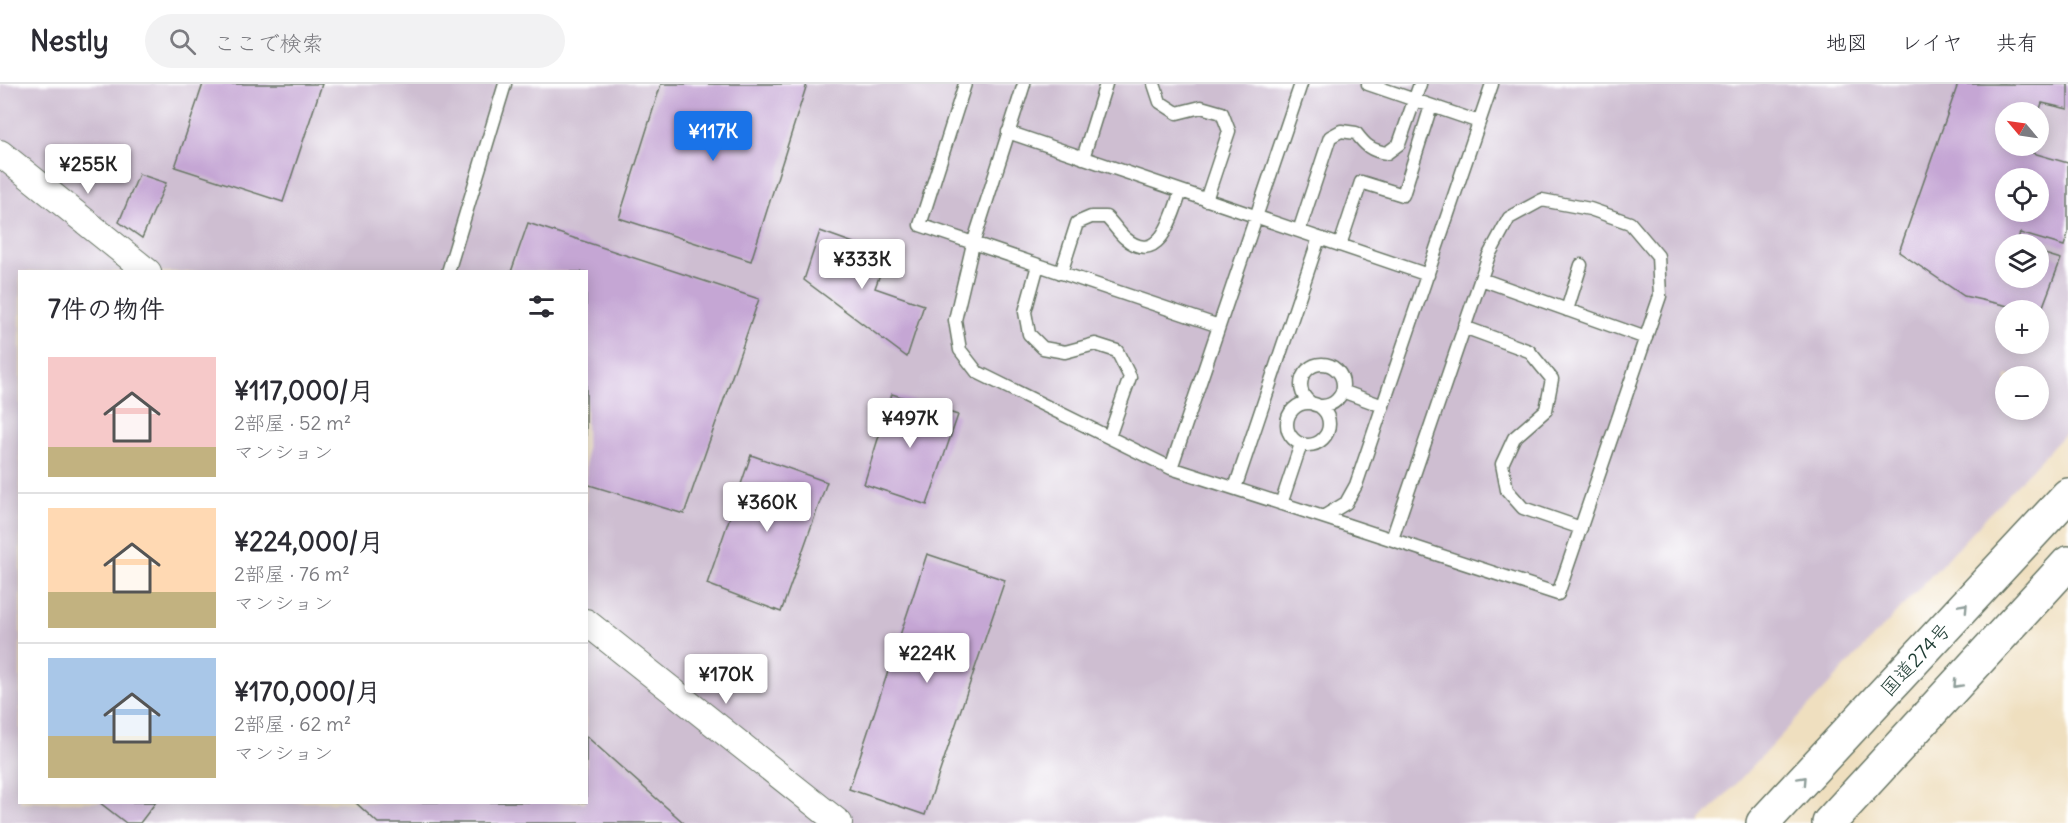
<!DOCTYPE html>
<html lang="ja">
<head>
<meta charset="utf-8">
<style>
	body { margin:0; font-family:Delius,"Klee One",sans-serif; background:#f2f2f3; color:#2b2b33; height:100vh; display:flex; flex-direction:column; font-size:22px; white-space:nowrap }
	* { box-sizing:border-box; margin:0 }
	p { font-size:20px; color:#7c7c81 }
	.icon { flex:none; width:33px; height:33px; fill:none; stroke:currentColor; stroke-width:2; stroke-linecap:round; stroke-linejoin:round }
	.map { position:relative; flex:1; overflow:hidden }
	.details { position:absolute; left:18px; top:186px; width:570px; height:534px; display:flex; flex-direction:column; background:#fff; border-radius:0px; box-shadow:0 3px 15px #0003 }
	.details>* { flex:none }
	.needle { width:39px; rotate:299deg }
	.tools { position:absolute; left:1995px; top:18px; display:grid; gap:12px }
	.tools a { display:grid; place-items:center; width:54px; height:54px; border-radius:50%; background:#fff; box-shadow:0 3px 15px #0003; font-size:30px }
	.price { position:absolute; translate:-50% -51px; padding:0 14px; border-radius:6px; background:#fff; color:#222; font-size:20px; line-height:39px; filter:drop-shadow(0 2px 3px #0008) }
	.price::after { content:''; position:absolute; left:50%; top:36px; width:18px; height:14px; margin-left:-9px; background:inherit; clip-path:polygon(0 0,100% 0,50% 100%) }
	.price.current { background:#1a73e8; color:#fff }
	ul { padding:0; list-style:none }
	li { display:flex; align-items:center; gap:18px; height:150px; padding:0 30px }
	li+li { border-top:2px solid #e1e1e2 }
	li span { display:grid; place-items:center; flex:none; width:168px; height:120px; border-radius:0px; color:#555 }
	li>.icon { margin-inline-start:auto }
	span .icon { width:72px; height:72px; fill:#fffc; stroke-width:1 }
	li b { font-size:26px }
	h2 { display:flex; justify-content:space-between; align-items:center; height:72px; padding:0 30px; font-size:26px }
	header { display:flex; align-items:center; gap:36px; box-sizing:border-box; height:84px; padding:0 30px; background:#fff; border-bottom:2px solid #e1e1e2 }
	header strong { font-size:28px }
	nav { display:flex; gap:33px; margin-inline-start:auto; font-size:21px }
	.search { width:420px; height:54px; background:#f2f2f3; display:flex; align-items:center; gap:15px; box-sizing:border-box; padding:0 21px; border-radius:33px; color:#7c7c81; font-size:22px }
	.map>svg:first-child { display:block }
</style>
</head>
<body>
<header>
<strong>Nestly</strong>
<div class="search"><svg class="icon" aria-label="search" viewBox="0 0 24 24"><circle cx="10" cy="10" r="6"/><path d="M15 15l6 6"/></svg>ここで検索</div>
<nav><a>地図</a><a>レイヤ</a><a>共有</a></nav>
</header>
<div class="map">
<svg width="2068" height="739" viewBox="0 0 2068 739">
	<rect width="100%" height="100%" fill="#fff"/>
	<filter id="ink" filterUnits="userSpaceOnUse"><feTurbulence type="fractalNoise" baseFrequency=".0167" numOctaves="2"/><feDisplacementMap in="SourceGraphic" scale="12" xChannelSelector="R" yChannelSelector="G"/><feConvolveMatrix kernelMatrix="1 2 1 2 8 2 1 2 1" color-interpolation-filters="sRGB"/></filter>
	<filter id="wash" filterUnits="userSpaceOnUse"><feTurbulence type="fractalNoise" baseFrequency=".008" numOctaves="4" result="noise"/><feDisplacementMap in="SourceGraphic" scale="24" xChannelSelector="R" yChannelSelector="G"/><feGaussianBlur stdDeviation="1.35" result="paint"/><feColorMatrix in="noise" values="0 0 0 0 0 0 0 0 0 0 0 0 0 0 0 0 0 1.4 0 .05"/><feComposite in="paint" operator="in"/></filter>
	<g filter="url(#wash)">
		<rect width="100%" height="100%" fill="#efdfbf"/>
		<!-- industrial -->
		<path fill="#cebed1" fill-rule="evenodd" d="M0,0H2068V346L1699,739H0ZM2006,28H2038V62H2006ZM2006,94H2038V128H2006ZM2006,160H2038V194H2006ZM20,188H586V718H20ZM2006,226H2038V260H2006ZM2006,292H2038V326H2006Z"/>
		<g id="blocks">
			<!-- building -->
			<path fill="#c5a6d4" fill-rule="evenodd" d="M203,0H322L283,118L175,83Z
				M661,0H807L751,177L619,134Z
				M1958,0H2068V25L2042,19L2039,28H2006V62H2028L2026,67L2068,79V150L2064,162L2020,149L2016,160H2006V194H2038V168L2061,175L2040,230H2038V226H2026L1964,212L1899,168ZM2006,94H2038V128H2006Z
				M139,90L166,99L142,154L119,138Z
				M528,139L759,215L684,430L586,400V188H511Z
				M820,147L887,171L875,204L924,221L907,273L804,196Z
				M892,310L958,331L927,421L864,400Z
				M751,371L827,398L781,528L707,500Z
				M927,470L1005,496L925,731L849,705Z
				M586,652L684,739H378L355,718H586Z
				M99,718H156L140,739H126Z"/>
		</g>
	</g>
	<g filter="url(#ink)">
		<use href="#blocks" fill-opacity="0" stroke="#687665" stroke-width="1.5"/>
		<g fill="none" stroke-linecap="round" stroke-linejoin="round">
			<defs>
				<path id="service" d="M965,0L920,141L1219,242
					M1024,0L973,160L955,236L960,266L977,288L1171,384L1323,433L1346,419L1356,401L1492,0
					M1154,0L1160,18L1177,29L1201,23L1222,29L1229,47L1206,116
					M1368,0L1479,38
					M1008,48L1428,191
					M1083,74L1106,0
					M1299,147L1330,53L1341,47L1356,49C1365,61 1371,67 1387,69L1399,60L1420,0
					M1340,161L1361,98L1403,111L1431,22
					M1038,181L1025,228L1029,250L1043,264L1065,268L1095,260L1117,267L1130,293L1109,353
					M448,188L505,0
					M1061,189L1077,139L1091,133H1106C1113,139 1118,148 1125,154C1160,184 1173,129 1181,107
					M1481,195L1646,254
					M1567,226L1581,181
					M1464,243L1529,267L1552,295L1546,326L1514,354L1502,380L1507,406L1523,424L1581,444
					M1301 301a21 21 0 1 1 42 0a21 21 0 1 1-42 0Z
					M1342,307L1383,322
					M1287 340a21 21 0 1 1 42 0a21 21 0 1 1-42 0Z
					M1171,384L1301,0
					M1235,404L1319,154
					M1281,420L1301,360
					M1323,433L1558,510L1660,212L1658,172L1630,139L1590,125L1542,116L1509,134L1489,171L1392,455"/>
				<path id="minor" d="M0,69L148,188
					M586,538L839,739"/>
				<path id="trunk" d="M1763,739L2068,411
					M1829,739L2068,479"/>
			</defs>
			<!-- service casing -->
			<use href="#service" stroke="#687665" stroke-width="15"/>
			<!-- minor casing -->
			<use href="#minor" stroke="#687665" stroke-width="28"/>
			<!-- trunk casing -->
			<use href="#trunk" stroke="#687665" stroke-width="36"/>
			<!-- service -->
			<use href="#service" stroke="#fff" stroke-width="12"/>
			<!-- minor -->
			<use href="#minor" stroke="#fff" stroke-width="26"/>
			<!-- trunk -->
			<use href="#trunk" stroke="#fff" stroke-width="33"/>
		</g>
		<!-- one-way arrows -->
		<defs><path id="oneway-chevron" d="M-2-3.5L2.5 0L-2 3.5" fill="none" stroke-width="1.6" stroke-linecap="round" stroke-linejoin="round" transform="scale(1.5)"/></defs>
		<g stroke="#8f9e9a">
			<use href="#oneway-chevron" transform="translate(1964 523) rotate(-47)"/>
			<use href="#oneway-chevron" transform="translate(1957 600) rotate(133)"/>
			<use href="#oneway-chevron" transform="translate(1803 696) rotate(-47)"/>
		</g>
	</g>
	<g text-anchor="middle" dominant-baseline="central" stroke-width="4.5" stroke-linejoin="round" paint-order="stroke">
		<!-- street labels -->
		<g font-size="20" fill="#1f3d34" stroke="#fff">
			<text transform="translate(1915 575) rotate(-47)">国道274号</text>
		</g>
	</g>
</svg>
<div class="tools">
<a><svg class="needle" viewBox="-14 -14 28 28"><path d="M0-13l5 13h-10z" fill="#e53935"/><path d="M0 13l5-13h-10z" fill="#7c7c81"/></svg></a>
<a><svg class="icon" aria-label="locate" viewBox="0 0 24 24"><circle cx="12" cy="12" r="6"/><path d="M12 2v4M12 18v4M2 12h4M18 12h4"/></svg></a>
<a><svg class="icon" aria-label="layers" viewBox="0 0 24 24"><path d="M12 4l9 5-9 5-9-5zM3 14l9 5 9-5"/></svg></a>
<a>+</a>
<a>−</a>
</div>
<b class="price current" style="left:713px;top:78px">¥117K</b>
<b class="price" style="left:88px;top:111px">¥255K</b>
<b class="price" style="left:862px;top:206px">¥333K</b>
<b class="price" style="left:910px;top:365px">¥497K</b>
<b class="price" style="left:767px;top:449px">¥360K</b>
<b class="price" style="left:927px;top:600px">¥224K</b>
<b class="price" style="left:726px;top:621px">¥170K</b>
<section class="details">
<h2>7件の物件<svg class="icon" aria-label="filters" viewBox="0 0 24 24"><path d="M4 7h16M4 17h16"/><circle cx="9" cy="7" r="2"/><circle cx="15" cy="17" r="2"/></svg></h2>
<ul>
<li><span style="background:linear-gradient(#f6c9c9 75%,#c2b280 0)"><svg class="icon" aria-label="home" viewBox="0 0 24 24"><path d="M3 11l9-7 9 7M6 9v11h12V9"/></svg></span><div><b>¥117,000/月</b><p>2部屋 · 52 m²</p><p>マンション</p></div></li>
<li><span style="background:linear-gradient(#ffd9b3 70%,#c2b280 0)"><svg class="icon" aria-label="home" viewBox="0 0 24 24"><path d="M3 11l9-7 9 7M6 9v11h12V9"/></svg></span><div><b>¥224,000/月</b><p>2部屋 · 76 m²</p><p>マンション</p></div></li>
<li><span style="background:linear-gradient(#a9c7e8 65%,#c2b280 0)"><svg class="icon" aria-label="home" viewBox="0 0 24 24"><path d="M3 11l9-7 9 7M6 9v11h12V9"/></svg></span><div><b>¥170,000/月</b><p>2部屋 · 62 m²</p><p>マンション</p></div></li>
</ul>
</section>
</div>
</body>
</html>
